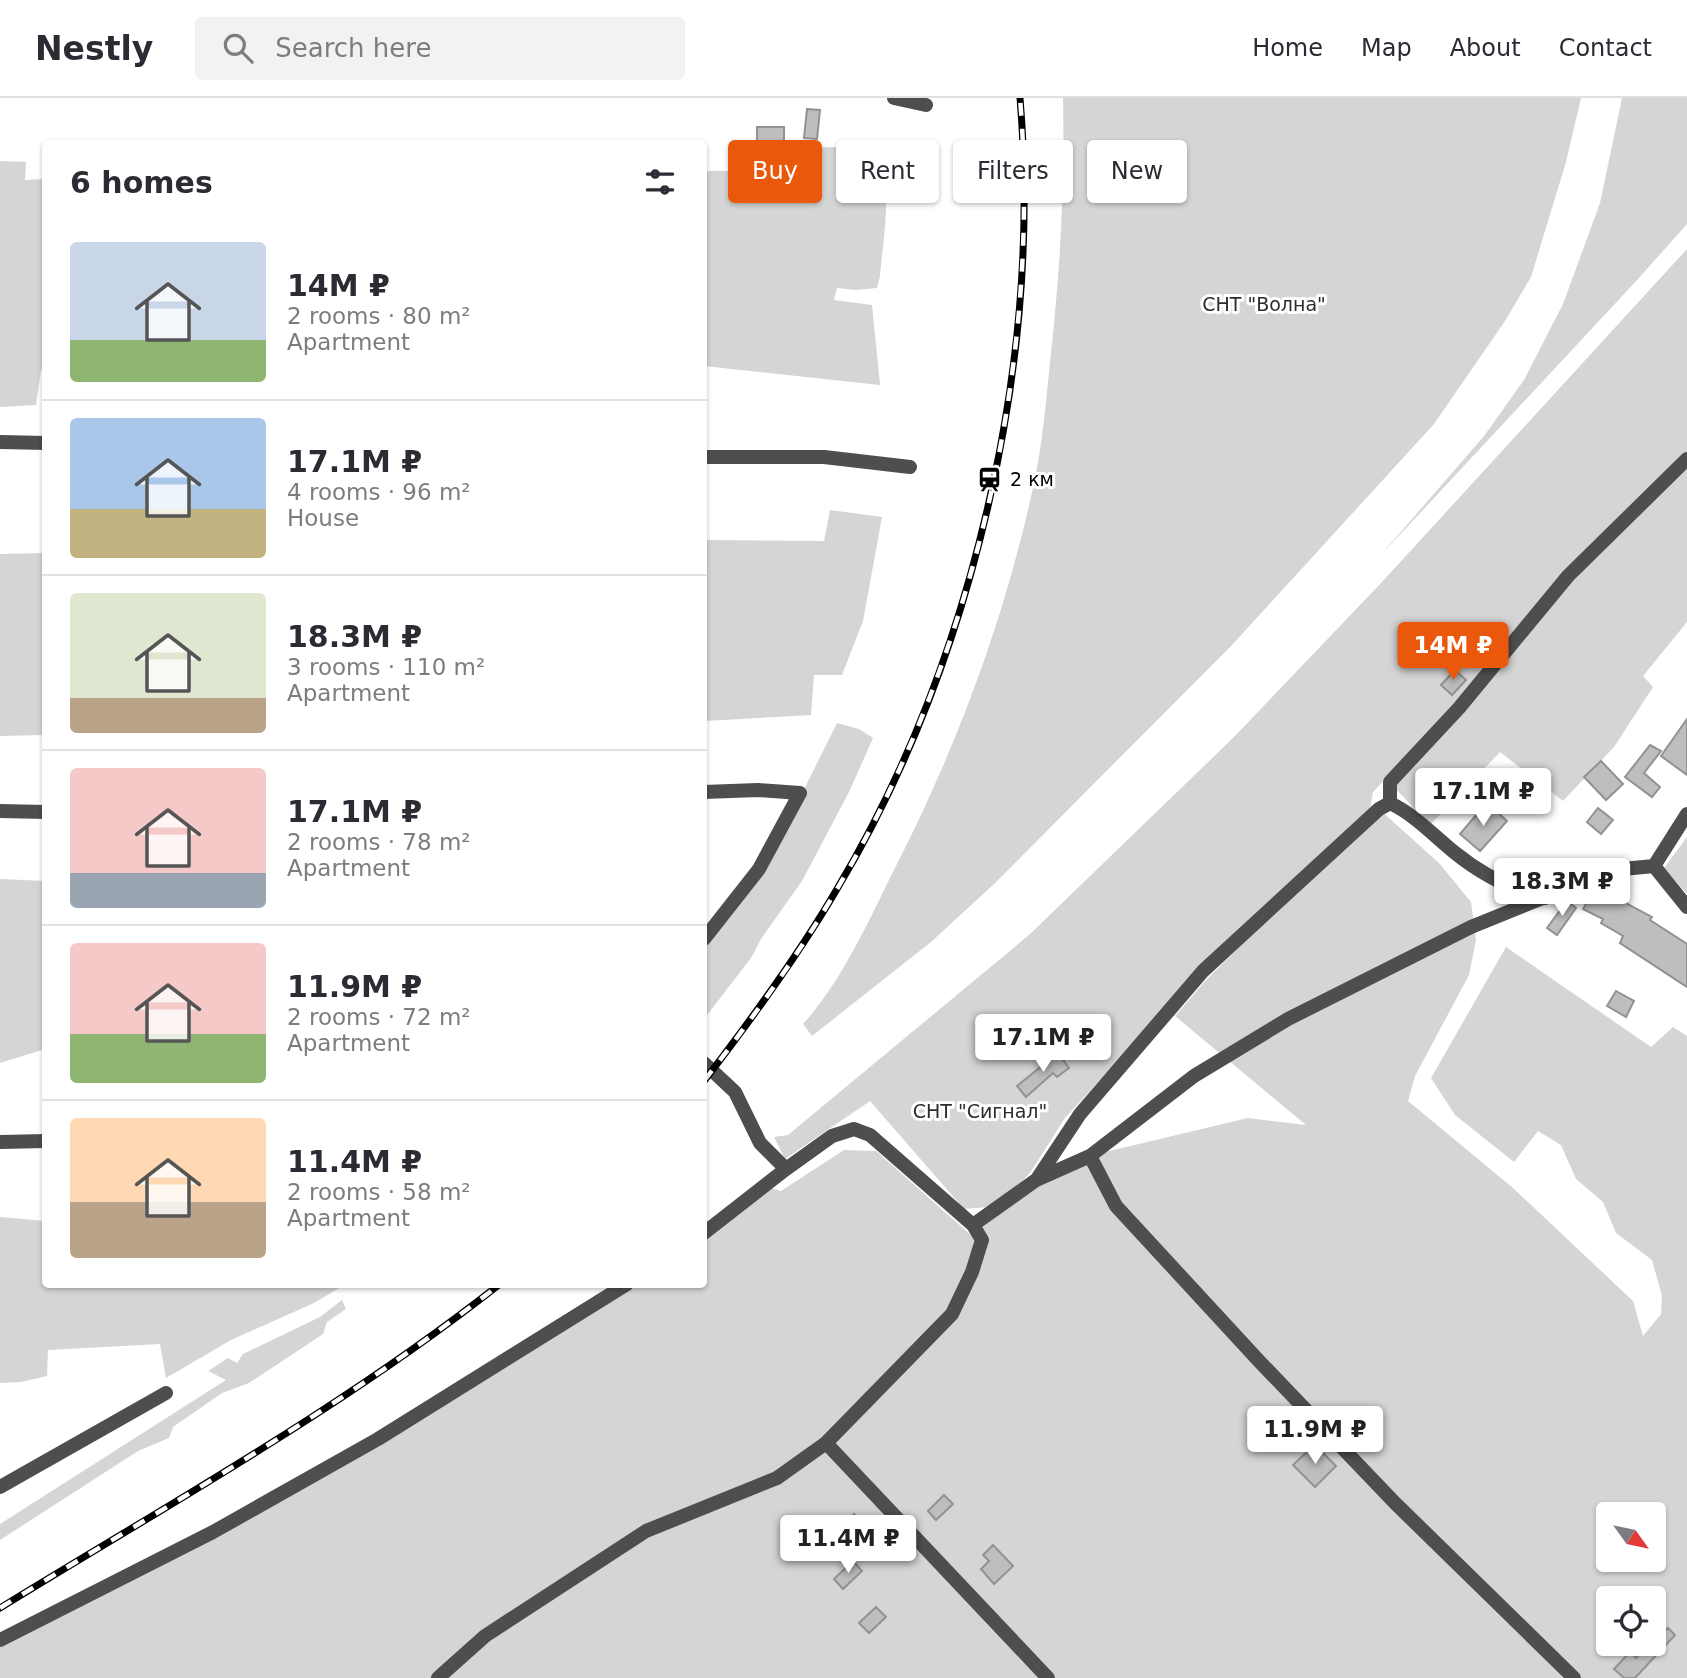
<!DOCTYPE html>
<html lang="en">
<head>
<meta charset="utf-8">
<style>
	body { margin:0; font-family:"DejaVu Sans",sans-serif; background:#f2f2f3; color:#2b2b33; height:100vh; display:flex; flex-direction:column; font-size:26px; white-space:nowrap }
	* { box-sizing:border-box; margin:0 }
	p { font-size:23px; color:#7c7c81 }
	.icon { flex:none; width:38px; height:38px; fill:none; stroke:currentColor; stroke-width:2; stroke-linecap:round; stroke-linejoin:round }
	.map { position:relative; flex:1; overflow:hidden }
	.drawer { position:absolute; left:42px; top:42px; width:665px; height:1148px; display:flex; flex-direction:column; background:#fff; border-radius:7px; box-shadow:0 2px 5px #0004 }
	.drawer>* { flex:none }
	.top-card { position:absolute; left:728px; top:42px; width:665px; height:63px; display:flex; gap:14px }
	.needle { width:46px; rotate:123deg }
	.tools { position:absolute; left:1596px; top:1404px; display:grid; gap:14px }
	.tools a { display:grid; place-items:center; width:70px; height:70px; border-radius:7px; background:#fff; box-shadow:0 2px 5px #0004; font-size:35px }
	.price { position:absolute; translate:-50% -60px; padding:0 16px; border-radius:7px; background:#fff; color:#222; font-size:23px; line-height:46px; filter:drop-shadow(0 2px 4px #0008) }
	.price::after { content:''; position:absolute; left:50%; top:42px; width:21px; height:16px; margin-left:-10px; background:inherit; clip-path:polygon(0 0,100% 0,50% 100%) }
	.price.current { background:#ea580c; color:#fff }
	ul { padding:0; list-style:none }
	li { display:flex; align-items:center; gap:21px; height:175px; padding:0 28px }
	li+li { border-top:2px solid #e1e1e2 }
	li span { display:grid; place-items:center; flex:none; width:196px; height:140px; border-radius:7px; color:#555 }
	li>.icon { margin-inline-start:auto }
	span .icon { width:84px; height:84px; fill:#fffc; stroke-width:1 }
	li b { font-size:30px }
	h2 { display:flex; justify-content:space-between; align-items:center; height:84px; padding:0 28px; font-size:30px }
	.chip { padding:0 24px; border-radius:7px; background:#fff; box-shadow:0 2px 5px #0004; font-size:24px; line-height:63px }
	.chip.current { background:#ea580c; color:#fff }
	header { display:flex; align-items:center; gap:42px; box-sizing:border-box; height:98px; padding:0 35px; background:#fff; border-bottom:2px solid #e1e1e2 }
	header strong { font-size:33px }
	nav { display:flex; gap:38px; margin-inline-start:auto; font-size:24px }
	.search { width:490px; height:63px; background:#f2f2f3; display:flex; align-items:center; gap:18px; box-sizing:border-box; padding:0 24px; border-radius:7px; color:#7c7c81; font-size:26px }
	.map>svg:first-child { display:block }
</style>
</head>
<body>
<header>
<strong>Nestly</strong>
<div class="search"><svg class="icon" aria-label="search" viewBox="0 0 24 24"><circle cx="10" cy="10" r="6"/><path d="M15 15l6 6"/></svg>Search here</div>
<nav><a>Home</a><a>Map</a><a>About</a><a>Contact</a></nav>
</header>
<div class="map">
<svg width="1687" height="1580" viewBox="0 0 1687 1580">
	<rect width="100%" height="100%" fill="#fff"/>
	<!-- green -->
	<path fill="#d5d5d5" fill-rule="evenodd" d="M1063,0H1581L1566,64L1531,179L1505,223L1434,326L1232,547L994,786L931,844L812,938L803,926C842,883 868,824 894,772C956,651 1004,523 1033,390C1042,349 1046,306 1050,264C1060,176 1065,89 1063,0Z
		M1622,0H1687V126L1638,181L1380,458L1484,338L1524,282L1563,206L1600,105Z
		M845,49C855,50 867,53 875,61C895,82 882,149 880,178L877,190L855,192L837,190L834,202L872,207L880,287L704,268V73H790V50Z
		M0,63L26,64L25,82L45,81L46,272H41L36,307L0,309Z
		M1687,151V524L1643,578L1653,589L1614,649L1563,703L1500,654L1430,727L1393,688L1448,616L1373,694L1370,711L1140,938L1065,1020L1030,1075L1019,1086L988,1109L964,1111L870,1003L785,1061L774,1039L788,1037L1029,837L1233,640L1382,484Z
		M830,412L882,419L863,523L842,577H814L811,617L704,623V442L824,443Z
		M45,455V637L0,638V456Z
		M837,625L859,631L873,640L850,692L802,783L761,841L751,860L704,921V851L787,726Z
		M1379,711L1439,765L1471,804L1476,842L1469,877L1415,978L1408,1003L1513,1090L1633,1203L1643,1238L1661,1216L1662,1198L1652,1162L1616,1135L1603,1104L1576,1081L1561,1047L1538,1033L1514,1064L1455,1017L1431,980L1506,849L1651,949L1673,929L1687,938V1580H0V1549L509,1266L635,1187L704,1186V1143L771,1090L781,1093L844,1052L876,1053L972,1138L1034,1089L1101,1055L1248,1020L1306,1027L1175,918L1207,881ZM1608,1416H1654V1461H1608ZM1608,1500H1654V1545H1608Z
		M1687,739V796L1664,770Z
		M0,781L46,783L45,951L0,965Z
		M0,1119L45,1123L46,1186L344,1187L314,1205L231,1242L166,1280L160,1246L48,1252L47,1278L21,1284L0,1285Z
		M342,1202L346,1211L327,1224L323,1236L249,1285L222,1295L173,1329L169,1340L138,1353L0,1442V1426L226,1282L208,1273L228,1260L237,1265L243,1256L320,1219Z"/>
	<!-- building -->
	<path fill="#bebebe" stroke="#929292" stroke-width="2" d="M807,11L820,12L817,41L804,40Z
		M757,29H784V58L757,57Z
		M1455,572L1466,582L1452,597L1441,587Z
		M1687,621V677L1661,658Z
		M1650,647L1661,653L1644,675L1660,689L1652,699L1625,679Z
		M1601,663L1623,686L1606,702L1584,679Z
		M1484,708L1491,715L1494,711L1507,723L1480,753L1460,736Z
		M1598,710L1613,722L1601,736L1587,724Z
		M1596,789L1652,819L1650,822L1687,846V889L1620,845L1623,838L1601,825L1603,821L1583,811Z
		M1567,803L1576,810L1557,837L1547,830Z
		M1616,893L1634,903L1626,919L1607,908Z
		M1095,920L1103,929L1087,943L1079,933Z
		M1058,955L1069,970L1057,979L1053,975L1026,999L1017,988Z
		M1318,1350L1336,1368L1315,1389L1293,1367L1309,1352L1313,1356Z
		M944,1397L953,1406L936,1422L928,1413Z
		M854,1416L874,1436L857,1453L837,1433Z
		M993,1447L1013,1468L994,1486L981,1471L989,1463L983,1457Z
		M853,1463L862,1473L843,1491L834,1481Z
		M876,1509L886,1519L869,1535L859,1525Z
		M1668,1530L1675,1537L1635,1580H1624L1614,1571L1630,1554L1636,1560Z"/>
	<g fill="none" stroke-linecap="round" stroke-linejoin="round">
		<!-- minor -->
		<path stroke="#4e4e4e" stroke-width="14" d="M894,0L926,7
			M0,344L46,345
			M704,359H824L910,369
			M704,694L758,692L800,695L759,771L704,841
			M1390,705V684L1459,610L1568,478L1687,361
			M0,713L46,714
			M1654,768L1687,716
			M1654,768L1687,809
			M0,1044L46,1043
			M1090,1058L1116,1108L1259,1263L1395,1405L1574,1580
			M1037,1081L1080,1016L1203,873L1379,711L1390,705C1415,717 1433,737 1454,754C1481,776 1512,792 1545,800
			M973,1127L1036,1082L1090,1058L1194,978L1288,921L1471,829L1612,772L1654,768
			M704,1135L786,1071
			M826,1345L1048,1580
			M0,1389L166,1295
			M0,1542L213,1434L378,1341L627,1186
			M438,1580L485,1538L646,1433L777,1380L826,1345L952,1216L972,1174L982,1142L973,1127L870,1037L854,1031L832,1038L786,1071L760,1045L735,994L704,965"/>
		<defs>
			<path id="rail" d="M704,983C751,922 798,858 837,791C973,563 1042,265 1020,0
				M0,1510C169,1406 344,1309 500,1186"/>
		</defs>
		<!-- rail casing -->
		<use href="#rail" stroke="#000" stroke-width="7"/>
		<!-- rail -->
		<use href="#rail" stroke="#fff" stroke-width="4.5" stroke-dasharray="13" stroke-linecap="butt"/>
	</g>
	<!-- icons -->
	<defs>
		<symbol id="station-bare" viewBox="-9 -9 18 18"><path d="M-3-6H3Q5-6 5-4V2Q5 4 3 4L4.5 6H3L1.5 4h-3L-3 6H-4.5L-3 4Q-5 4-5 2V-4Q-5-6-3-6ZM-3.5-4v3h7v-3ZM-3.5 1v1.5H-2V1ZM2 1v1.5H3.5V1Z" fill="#000" stroke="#fff" stroke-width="2.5" paint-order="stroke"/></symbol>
	</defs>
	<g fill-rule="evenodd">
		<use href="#station-bare" x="972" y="364" width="35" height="35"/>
	</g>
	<g text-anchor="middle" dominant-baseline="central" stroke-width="6" stroke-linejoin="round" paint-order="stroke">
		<!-- park labels -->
		<g font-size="19" fill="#2c2c2c" stroke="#fff">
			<text x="1264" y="206">СНТ "Волна"</text>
			<text x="980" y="1013">СНТ "Сигнал"</text>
		</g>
		<!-- poi labels -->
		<g font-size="19" fill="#000" stroke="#fff" text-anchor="start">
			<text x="1010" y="381">2 км</text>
		</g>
	</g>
</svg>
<div class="tools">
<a><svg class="needle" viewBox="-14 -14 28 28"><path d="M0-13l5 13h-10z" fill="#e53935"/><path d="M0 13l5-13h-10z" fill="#7c7c81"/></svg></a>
<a><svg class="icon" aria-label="locate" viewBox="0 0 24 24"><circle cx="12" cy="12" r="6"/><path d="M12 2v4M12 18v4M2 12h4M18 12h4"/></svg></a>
</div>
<b class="price current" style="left:1453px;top:584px">14M ₽</b>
<b class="price" style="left:1483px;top:730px">17.1M ₽</b>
<b class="price" style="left:1562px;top:820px">18.3M ₽</b>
<b class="price" style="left:1043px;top:976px">17.1M ₽</b>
<b class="price" style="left:1315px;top:1368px">11.9M ₽</b>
<b class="price" style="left:848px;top:1477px">11.4M ₽</b>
<div class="top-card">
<a class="chip current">Buy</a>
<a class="chip">Rent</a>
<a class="chip">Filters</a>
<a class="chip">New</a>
</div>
<section class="drawer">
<h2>6 homes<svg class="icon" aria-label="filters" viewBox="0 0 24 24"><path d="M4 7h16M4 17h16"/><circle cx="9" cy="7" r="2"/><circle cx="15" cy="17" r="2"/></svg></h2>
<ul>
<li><span style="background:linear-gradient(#c9d6e8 70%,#8fb573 0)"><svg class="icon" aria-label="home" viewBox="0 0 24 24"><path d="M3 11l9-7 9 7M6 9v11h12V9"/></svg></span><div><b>14M ₽</b><p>2 rooms · 80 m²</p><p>Apartment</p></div></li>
<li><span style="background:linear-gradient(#a9c7e8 65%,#c2b280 0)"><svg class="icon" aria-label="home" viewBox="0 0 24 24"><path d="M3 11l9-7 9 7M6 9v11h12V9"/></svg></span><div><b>17.1M ₽</b><p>4 rooms · 96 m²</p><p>House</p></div></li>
<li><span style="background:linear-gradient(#dfe7d0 75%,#b9a48a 0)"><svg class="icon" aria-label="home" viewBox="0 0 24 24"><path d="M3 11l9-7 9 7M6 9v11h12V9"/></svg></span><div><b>18.3M ₽</b><p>3 rooms · 110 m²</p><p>Apartment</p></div></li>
<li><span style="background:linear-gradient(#f6c9c9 75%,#9aa5b1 0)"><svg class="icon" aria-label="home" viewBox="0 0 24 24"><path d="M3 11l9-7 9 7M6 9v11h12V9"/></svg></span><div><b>17.1M ₽</b><p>2 rooms · 78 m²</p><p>Apartment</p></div></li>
<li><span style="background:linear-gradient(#f6c9c9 65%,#8fb573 0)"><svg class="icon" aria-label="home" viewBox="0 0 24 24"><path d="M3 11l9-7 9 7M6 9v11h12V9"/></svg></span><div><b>11.9M ₽</b><p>2 rooms · 72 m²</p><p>Apartment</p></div></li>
<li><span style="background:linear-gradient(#ffd9b3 60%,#b9a48a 0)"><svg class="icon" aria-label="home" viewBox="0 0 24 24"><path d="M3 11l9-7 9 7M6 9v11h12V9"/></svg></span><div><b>11.4M ₽</b><p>2 rooms · 58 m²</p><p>Apartment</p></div></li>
</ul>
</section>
</div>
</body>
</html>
